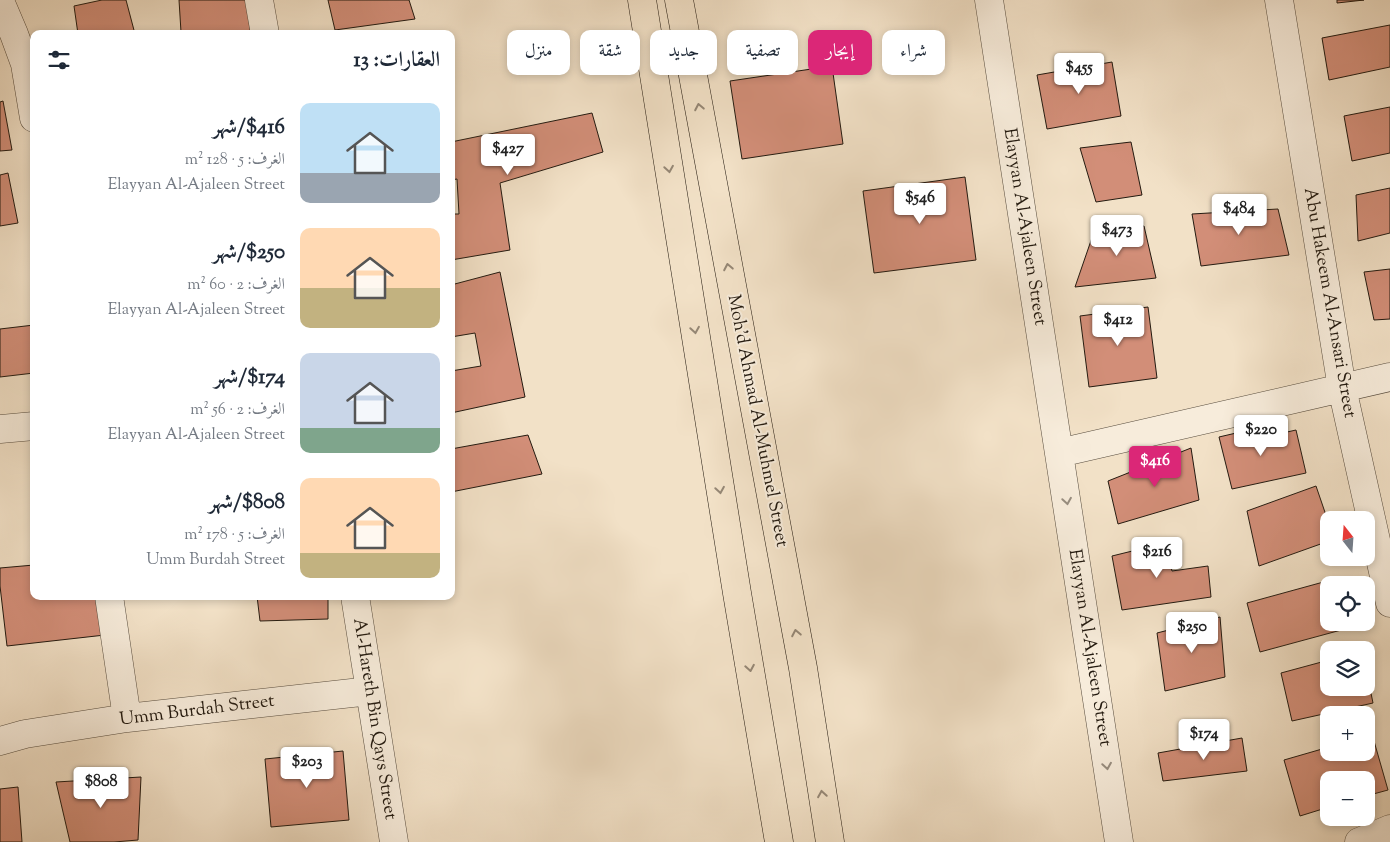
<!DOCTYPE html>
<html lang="ar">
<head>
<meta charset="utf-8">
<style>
	body { margin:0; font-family:"Sorts Mill Goudy",Amiri,serif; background:#f6f6f7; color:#1f2937; direction:rtl; height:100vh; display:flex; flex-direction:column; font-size:19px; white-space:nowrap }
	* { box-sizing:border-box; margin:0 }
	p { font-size:16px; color:#747a83 }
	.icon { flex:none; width:28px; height:28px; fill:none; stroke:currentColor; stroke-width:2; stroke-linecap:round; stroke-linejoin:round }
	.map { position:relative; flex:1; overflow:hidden; direction:ltr }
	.details { position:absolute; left:30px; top:30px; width:425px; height:570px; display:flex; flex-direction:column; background:#fff; border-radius:10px; box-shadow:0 2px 8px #0003; direction:rtl }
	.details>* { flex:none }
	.hud { position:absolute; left:470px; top:30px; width:475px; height:45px; direction:rtl; display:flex; gap:10px }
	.needle { width:32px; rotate:343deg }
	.fabs { position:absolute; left:1320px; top:511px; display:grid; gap:10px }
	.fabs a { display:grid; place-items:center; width:55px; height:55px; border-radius:10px; background:#fff; box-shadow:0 2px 8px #0003; font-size:25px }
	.price { position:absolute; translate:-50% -42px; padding:0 11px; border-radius:5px; background:#fff; color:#222; font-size:16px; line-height:32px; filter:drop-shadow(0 1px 2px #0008) }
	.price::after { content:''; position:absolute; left:50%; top:30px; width:15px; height:11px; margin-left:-8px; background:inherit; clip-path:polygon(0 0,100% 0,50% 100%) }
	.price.on { background:#db2777; color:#fff }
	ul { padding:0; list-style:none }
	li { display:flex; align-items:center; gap:15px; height:125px; padding:0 15px }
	li span { display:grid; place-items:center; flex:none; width:140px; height:100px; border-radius:10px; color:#555 }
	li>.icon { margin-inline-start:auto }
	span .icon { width:60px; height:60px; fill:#fffc; stroke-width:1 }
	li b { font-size:21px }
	h2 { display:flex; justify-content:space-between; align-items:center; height:60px; padding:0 15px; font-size:21px }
	.pill { padding:0 18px; border-radius:10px; background:#fff; box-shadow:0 2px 8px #0003; font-size:18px; line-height:45px }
	.pill.on { background:#db2777; color:#fff }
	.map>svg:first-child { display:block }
</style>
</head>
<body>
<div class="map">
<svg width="1390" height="842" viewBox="0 0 1390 842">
	<rect width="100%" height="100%" fill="#f2e1c7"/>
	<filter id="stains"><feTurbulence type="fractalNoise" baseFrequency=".004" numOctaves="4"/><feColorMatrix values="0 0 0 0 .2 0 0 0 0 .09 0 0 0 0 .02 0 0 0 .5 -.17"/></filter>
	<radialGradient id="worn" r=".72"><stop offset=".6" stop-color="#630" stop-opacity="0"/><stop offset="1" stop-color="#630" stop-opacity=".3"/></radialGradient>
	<!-- building -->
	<path fill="#d28e78" stroke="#231a10" d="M102,0H126L135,34H78L74,6Z
		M179,0H246L251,34L181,32Z
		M328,0H409L415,19L335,30Z
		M1337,0H1364L1337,3Z
		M1390,25V67L1329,80L1322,38Z
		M1112,62L1121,116L1047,129L1037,75Z
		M832,66L843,144L742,159L730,81Z
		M3,101L12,150L0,151V102Z
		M1390,107V153L1352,161L1344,116Z
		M592,113L603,152L500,183L510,250L451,260V214H459L457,179L451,180V142Z
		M1131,142L1142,195L1096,202L1080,148Z
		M8,173L18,223L0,226V175Z
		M965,177L976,260L874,273L863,191Z
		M1390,188V233L1358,241L1356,195Z
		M1278,209L1289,255L1201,266L1192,214Z
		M1144,226L1156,278L1075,287L1095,229Z
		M1390,269V319L1374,320L1364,272Z
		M500,272L525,397L451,413V371L481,366L475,333L451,337V285Z
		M1148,307L1157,378L1089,387L1080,316Z
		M34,325V373L0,377V329Z
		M1262,427L1265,437L1296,430L1306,473L1232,489L1219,437Z
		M528,435L542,474L451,492V449Z
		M1191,448L1199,500L1118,524L1108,481Z
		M1316,486L1329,524V541L1259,566L1247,511Z
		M1165,543L1172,571L1208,566L1211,597L1122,610L1112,556Z
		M34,565V596H95L105,635L7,646L0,586V568Z
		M1338,578L1340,585H1329V622H1355L1356,626L1260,652L1247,603Z
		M257,596H328V619L260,621Z
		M1220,617L1225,677L1165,691L1157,633Z
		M1329,660V688H1366V669L1373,703L1292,721L1281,673Z
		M1372,734L1388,790L1366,796V780H1329V807L1300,816L1284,760L1329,747V752H1366V736Z
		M1242,738L1247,771L1163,781L1158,753Z
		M343,751L349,820L271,827L265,759Z
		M141,777L138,840L114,842H70L56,782Z
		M18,787L22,842H0V789Z"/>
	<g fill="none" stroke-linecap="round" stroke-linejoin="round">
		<defs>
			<path id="minor" d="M259,0L265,34
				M989,0L1119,842
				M1279,0L1342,388L1390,603
				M0,1L14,34L25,64L34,118
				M0,429L34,426
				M1059,453L1390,377
				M109,596L127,718
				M355,596L394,842
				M0,741L25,734L127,718L370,691
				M1359,842L1390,829"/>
			<path id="major" d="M642,0L737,593L779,842
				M679,0L803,668L830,842"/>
		</defs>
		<!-- minor casing -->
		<use href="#minor" stroke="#574c3e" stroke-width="29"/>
		<!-- major casing -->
		<use href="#major" stroke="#231a10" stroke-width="29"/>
		<!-- minor -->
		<use href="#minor" stroke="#f7ecdb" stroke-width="28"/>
		<!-- major -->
		<use href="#major" stroke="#f2e1c7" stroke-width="28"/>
	</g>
	<!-- one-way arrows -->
	<defs><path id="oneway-chevron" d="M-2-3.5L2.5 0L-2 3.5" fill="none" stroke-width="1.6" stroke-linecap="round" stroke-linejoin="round" transform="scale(1.25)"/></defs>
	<g stroke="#958775">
		<use href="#oneway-chevron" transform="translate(699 107) rotate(-101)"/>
		<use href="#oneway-chevron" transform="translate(669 169) rotate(81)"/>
		<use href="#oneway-chevron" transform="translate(728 267) rotate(-101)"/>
		<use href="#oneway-chevron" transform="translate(695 330) rotate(81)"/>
		<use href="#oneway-chevron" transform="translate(720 490) rotate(81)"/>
		<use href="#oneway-chevron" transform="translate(796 633) rotate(-101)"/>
		<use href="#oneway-chevron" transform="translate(750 668) rotate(80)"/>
		<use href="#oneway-chevron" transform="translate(822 794) rotate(-99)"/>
	</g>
	<g stroke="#988e80">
		<use href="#oneway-chevron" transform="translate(1067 501) rotate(81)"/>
		<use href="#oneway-chevron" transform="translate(1107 766) rotate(81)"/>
	</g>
	<g text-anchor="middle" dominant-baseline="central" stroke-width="4" stroke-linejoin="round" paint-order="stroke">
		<!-- street labels -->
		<g font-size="18" fill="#231a10" stroke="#f7ecdb">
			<text transform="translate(1024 227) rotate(81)">Elayyan Al-Ajaleen Street</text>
			<text transform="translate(1329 303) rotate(80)">Abu Hakeem Al-Ansari Street</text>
			<text transform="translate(757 421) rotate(79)">Moh’d Ahmad Al-Muhmel Street</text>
			<text transform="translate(1089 648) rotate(81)">Elayyan Al-Ajaleen Street</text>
			<text transform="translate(197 711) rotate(-7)">Umm Burdah Street</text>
			<text transform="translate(374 719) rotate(81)">Al-Hareth Bin Qays Street</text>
		</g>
	</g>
	<rect width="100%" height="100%" filter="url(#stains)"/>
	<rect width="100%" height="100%" fill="url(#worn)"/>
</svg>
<div class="fabs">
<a><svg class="needle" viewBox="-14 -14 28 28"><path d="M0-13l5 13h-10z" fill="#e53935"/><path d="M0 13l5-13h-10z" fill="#747a83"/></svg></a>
<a><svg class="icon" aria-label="locate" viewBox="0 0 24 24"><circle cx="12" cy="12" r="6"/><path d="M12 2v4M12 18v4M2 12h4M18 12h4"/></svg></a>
<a><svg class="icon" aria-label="layers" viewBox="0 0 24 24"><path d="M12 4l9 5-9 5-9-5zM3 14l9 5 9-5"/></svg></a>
<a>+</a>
<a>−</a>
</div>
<b class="price" style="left:1079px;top:95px">$455</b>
<b class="price" style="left:508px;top:176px">$427</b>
<b class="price" style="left:920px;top:225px">$546</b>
<b class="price" style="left:1239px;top:236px">$484</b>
<b class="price" style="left:1117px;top:257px">$473</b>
<b class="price" style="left:1118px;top:347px">$412</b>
<b class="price" style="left:1261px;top:457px">$220</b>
<b class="price on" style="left:1155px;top:488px">$416</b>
<b class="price" style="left:1157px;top:579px">$216</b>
<b class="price" style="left:1192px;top:654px">$250</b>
<b class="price" style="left:1204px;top:761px">$174</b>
<b class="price" style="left:307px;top:789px">$203</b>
<b class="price" style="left:101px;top:809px">$808</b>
<div class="hud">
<a class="pill">شراء</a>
<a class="pill on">إيجار</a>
<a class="pill">تصفية</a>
<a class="pill">جديد</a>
<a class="pill">شقة</a>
<a class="pill">منزل</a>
</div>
<section class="details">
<h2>العقارات: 13<svg class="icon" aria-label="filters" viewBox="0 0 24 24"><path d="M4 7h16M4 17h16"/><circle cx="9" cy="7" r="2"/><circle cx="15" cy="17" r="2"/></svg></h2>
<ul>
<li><span style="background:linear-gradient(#bfe0f5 70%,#9aa5b1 0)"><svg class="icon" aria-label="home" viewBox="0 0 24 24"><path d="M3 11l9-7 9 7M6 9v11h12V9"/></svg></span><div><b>$416/شهر</b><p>الغرف: 5 · 128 m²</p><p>Elayyan Al-Ajaleen Street</p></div></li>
<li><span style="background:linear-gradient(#ffd9b3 60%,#c2b280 0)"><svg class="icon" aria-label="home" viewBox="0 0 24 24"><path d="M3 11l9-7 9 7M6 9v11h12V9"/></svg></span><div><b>$250/شهر</b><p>الغرف: 2 · 60 m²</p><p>Elayyan Al-Ajaleen Street</p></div></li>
<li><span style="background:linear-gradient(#c9d6e8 75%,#7fa58c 0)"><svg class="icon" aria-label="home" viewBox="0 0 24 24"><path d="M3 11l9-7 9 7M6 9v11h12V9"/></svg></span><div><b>$174/شهر</b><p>الغرف: 2 · 56 m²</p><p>Elayyan Al-Ajaleen Street</p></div></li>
<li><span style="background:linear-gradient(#ffd9b3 75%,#c2b280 0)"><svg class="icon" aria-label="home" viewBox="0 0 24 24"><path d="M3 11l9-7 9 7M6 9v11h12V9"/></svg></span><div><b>$808/شهر</b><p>الغرف: 5 · 178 m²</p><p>Umm Burdah Street</p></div></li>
</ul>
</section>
</div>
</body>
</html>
